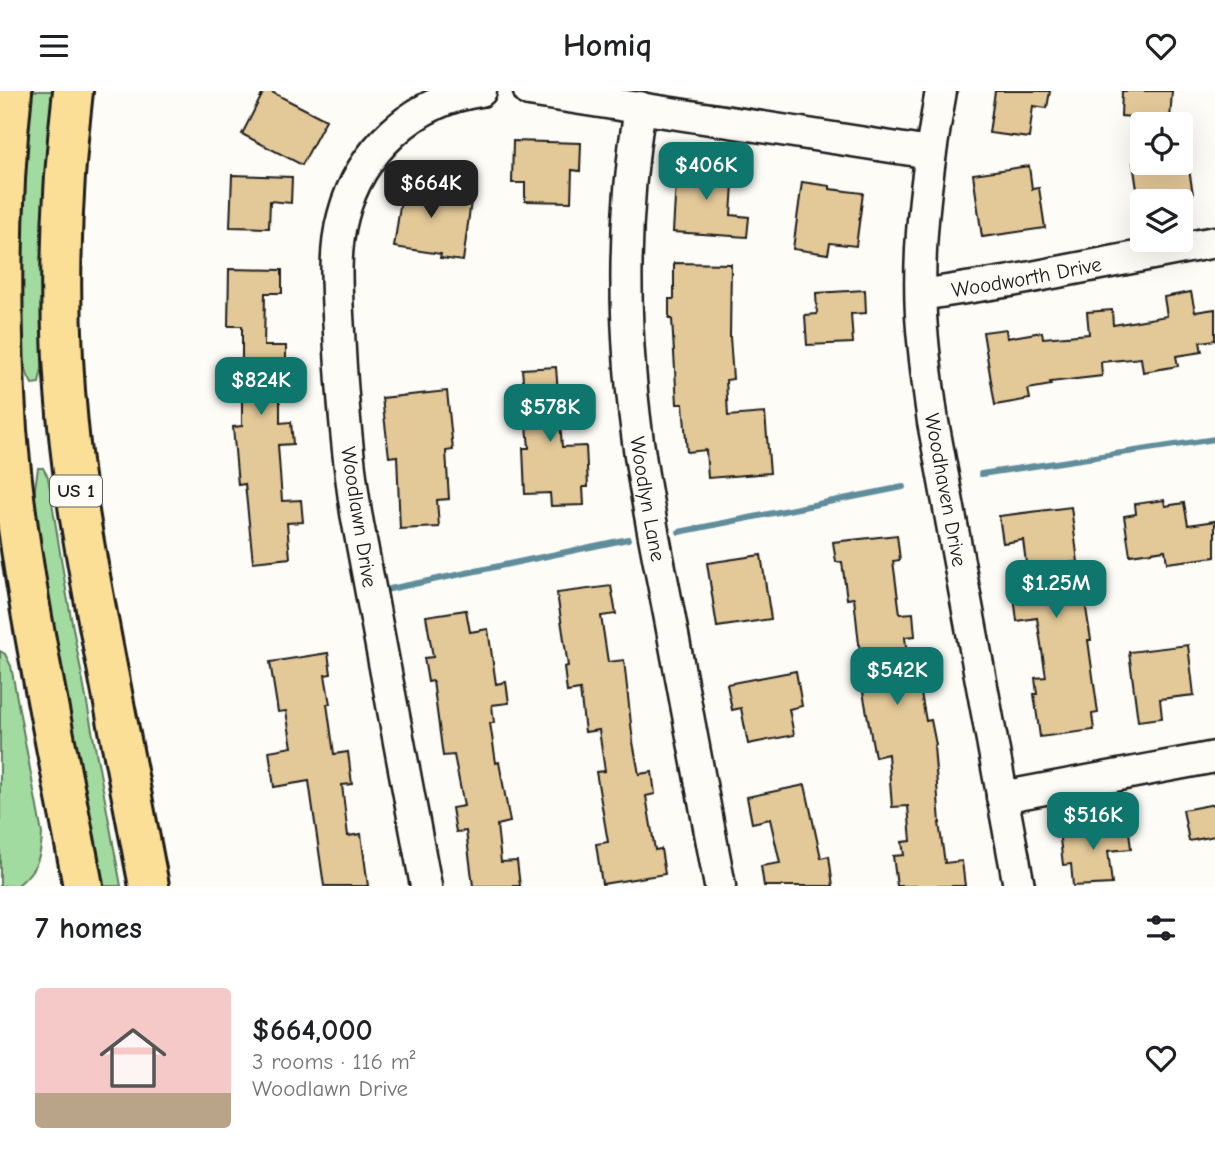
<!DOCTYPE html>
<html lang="en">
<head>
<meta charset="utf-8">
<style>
	body { margin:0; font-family:"Comic Neue",sans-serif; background:#f2f2f2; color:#202124; height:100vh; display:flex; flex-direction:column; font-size:26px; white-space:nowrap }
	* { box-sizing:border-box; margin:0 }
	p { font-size:23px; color:#757577 }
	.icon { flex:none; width:38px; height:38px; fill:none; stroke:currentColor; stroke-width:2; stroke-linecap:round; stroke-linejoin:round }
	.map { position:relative; height:795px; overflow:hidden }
	.details { display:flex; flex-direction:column; background:#fff; flex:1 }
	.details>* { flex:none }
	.tools { position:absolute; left:1130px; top:21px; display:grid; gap:14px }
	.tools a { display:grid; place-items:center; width:63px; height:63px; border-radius:7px; background:#fff; box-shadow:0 7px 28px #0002; font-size:35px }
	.price { position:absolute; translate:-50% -60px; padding:0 16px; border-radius:14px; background:#0f766e; color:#fff; font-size:23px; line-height:46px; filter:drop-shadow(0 2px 4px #0008) }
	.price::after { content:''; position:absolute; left:50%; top:42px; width:21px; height:16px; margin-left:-10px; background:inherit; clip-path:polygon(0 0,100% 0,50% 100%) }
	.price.current { background:#222; color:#fff }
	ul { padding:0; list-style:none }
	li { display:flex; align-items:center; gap:21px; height:175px; padding:0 35px }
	li span { display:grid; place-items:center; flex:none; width:196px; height:140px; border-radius:7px; color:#555 }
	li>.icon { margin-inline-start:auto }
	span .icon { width:84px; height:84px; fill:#fffc; stroke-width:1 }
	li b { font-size:30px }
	h2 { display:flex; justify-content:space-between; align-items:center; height:84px; padding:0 35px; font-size:30px }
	header { display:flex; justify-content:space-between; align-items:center; height:91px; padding:0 35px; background:#fff; font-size:32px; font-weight:800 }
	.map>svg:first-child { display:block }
</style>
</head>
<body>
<header><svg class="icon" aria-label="menu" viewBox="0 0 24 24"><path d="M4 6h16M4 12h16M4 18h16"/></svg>Homiq<svg class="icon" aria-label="heart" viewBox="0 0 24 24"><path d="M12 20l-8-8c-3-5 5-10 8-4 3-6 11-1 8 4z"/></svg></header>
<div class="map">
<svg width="1215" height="795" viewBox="0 0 1215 795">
	<rect width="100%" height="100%" fill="#fdfcf7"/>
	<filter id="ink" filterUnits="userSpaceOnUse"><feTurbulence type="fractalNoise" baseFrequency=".0143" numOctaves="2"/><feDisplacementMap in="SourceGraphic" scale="14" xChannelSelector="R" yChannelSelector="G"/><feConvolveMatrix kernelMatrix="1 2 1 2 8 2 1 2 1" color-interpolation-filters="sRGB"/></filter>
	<g filter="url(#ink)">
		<!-- green -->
		<path fill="#a2dba0" stroke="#5f7c5e" stroke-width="2" d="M27,0H60L48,250L39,292L32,293L28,285L18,249Z
			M38,377H43L48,386L67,505L121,795H96L34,428L35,397Z
			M0,560L5,563L11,575L42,743C41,768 36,779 17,795H0Z"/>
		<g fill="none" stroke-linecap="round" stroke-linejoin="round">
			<!-- stream -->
			<path stroke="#618d9b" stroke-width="6" d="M981,383L1215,348
				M679,441L903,396
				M385,499L628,448"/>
		</g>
		<!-- building -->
		<path fill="#e3c898" stroke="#1c1c1c" stroke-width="2" d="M264,0H270L326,29L302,74L242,43Z
			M995,0H1050L1047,17L1033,15L1029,47L989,42Z
			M1122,0H1172L1170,29L1121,25Z
			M513,50L581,52L580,80L572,79L571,111L525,110V92H512Z
			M1133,72H1188L1193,103L1161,108L1160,102L1138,105Z
			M677,73L734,77L731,124L749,126L747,146L673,141Z
			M1029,75L1032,98L1039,97L1045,137L982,146L973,83Z
			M405,81L436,85L433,105L471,110L463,170L440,167L441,163L394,156Z
			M232,84L292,86L291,112L270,110L269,137L230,136Z
			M802,91L830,95V98L863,102L856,155L830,152L828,163L793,158Z
			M674,172L731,173L730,246L733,288L726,289L728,325L765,322L770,382L708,387L706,359L687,361L683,313H677L672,228H669V208H674Z
			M229,178L282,179V202H265L264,255H286V279H280V332L291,331L293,353L278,354L282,410L301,409L303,431L287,432L290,467L253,471L245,393L238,394L233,336L242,335V235H228Z
			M865,199L866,222L851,223L853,252L807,254L805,224L817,223L816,202Z
			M1191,201L1195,221L1215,218V249L1200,251L1202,261L1176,265L1178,275L1143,281L1141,267L1101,271L1102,285L1050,291L1051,294L1028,298L1030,308L995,314L983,241L1006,238L1007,247L1042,241L1043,247L1089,243L1087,221L1112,219L1113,234L1167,225L1164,206Z
			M556,276L562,356L586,355L588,396H583L584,414L551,415L550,402L525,403L523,357H529L522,278Z
			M447,300L453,359L446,360L449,408L437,409L439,436L400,438L397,365L389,366L382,307Z
			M1164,409L1165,415L1184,412L1188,434L1215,430V466L1167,472L1165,459L1130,464L1124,425L1136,423L1135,413Z
			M1071,416L1078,471L1067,472L1072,507L1084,505L1091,549H1088L1098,622L1092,623L1094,639L1040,646L1034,603H1037L1035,587L1046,586L1037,527L1017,530L1014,505L1030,502L1023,449L1003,452L999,425Z
			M897,444L900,469L893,470L900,523L913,522L915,545L905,546L910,592L919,591L926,630L931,629L936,654L934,655L940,732H939L945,772L962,770L965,795H897L893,765L904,764L902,751L911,750L908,715L892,716L888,663L875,666L863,601H864L854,507L847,508L842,471H836L833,451Z
			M761,464L771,528L717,536L707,472Z
			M611,495L616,523L601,525L608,571L624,569L633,651L639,683L652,681L655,703L646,705L655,759L661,758L665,783L602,793L596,753L608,751L596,681L605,680L599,639L585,641L580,599L567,601L564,576L568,575L557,502Z
			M466,519L470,541L488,538L496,593L506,591L509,612L492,614L494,632H490L496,672L499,671L510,731L497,734L501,771L517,770L520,795H473L466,740L456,741L452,717L464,715L454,664L443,665L433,590L428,591L424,567L433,566L426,525Z
			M1188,554L1194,604L1160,608L1162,627L1138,630L1129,561Z
			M328,562L331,583L325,584L330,613H327L334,663L348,661L352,693L342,694L348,745L361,743L368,795H324L309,690L274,696L269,660L292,656L286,620L278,621L270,571Z
			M796,580L802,615L789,618L794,644L748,653L741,617L732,619L727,593Z
			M805,694L821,767L829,765L833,795H764L761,775L780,772L770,728L752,732L747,706Z
			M1215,713V745L1189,750L1183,719Z
			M1128,732L1131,758L1108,760L1112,793L1073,795L1071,773L1063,774L1059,739Z"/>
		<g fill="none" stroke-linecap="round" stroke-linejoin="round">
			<defs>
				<g id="minor">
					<path d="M529,0L930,62"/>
					<path id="s1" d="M941,0C928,74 917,149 921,224C923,260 928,295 933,331L1019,795"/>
					<path id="s2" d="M640,16C621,133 623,255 641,371C649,424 660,476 670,528C687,617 703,706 720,795"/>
					<path id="s3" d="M921,204L1011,190L1215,151"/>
					<path d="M1002,706L1215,666"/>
					<path d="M426,795L356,422C347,362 342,302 339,241C337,204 333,161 343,125C360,60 414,9 481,0"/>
				</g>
				<path id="major" d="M12,0C0,113 0,227 7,339C20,493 55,644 83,795
					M73,0C60,110 57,224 68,334C75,409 89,481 103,555C118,635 133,715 149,795"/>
			</defs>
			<!-- minor casing -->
			<use href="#minor" stroke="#1c1c1c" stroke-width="35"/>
			<!-- major casing -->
			<use href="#major" stroke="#1c1c1c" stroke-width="44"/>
			<!-- minor -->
			<use href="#minor" stroke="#fdfcf7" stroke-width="30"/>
			<!-- major -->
			<use href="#major" stroke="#fbdf96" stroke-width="38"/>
		</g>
	</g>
	<g text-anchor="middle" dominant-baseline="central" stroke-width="7" stroke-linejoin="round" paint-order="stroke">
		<!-- shield labels -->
		<rect fill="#fdfcf7" stroke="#605f5e" stroke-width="2" x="50" y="384.5" width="52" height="31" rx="5"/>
		<g font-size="19" font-weight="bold" fill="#1c1c1c">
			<text x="76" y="400">US 1</text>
		</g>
		<!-- street labels -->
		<g font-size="21" fill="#1c1c1c" stroke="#fdfcf7">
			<text stroke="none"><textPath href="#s3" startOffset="107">Woodworth Drive</textPath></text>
			<text stroke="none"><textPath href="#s1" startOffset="402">Woodhaven Drive</textPath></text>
			<text stroke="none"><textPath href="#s2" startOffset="394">Woodlyn Lane</textPath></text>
			<text transform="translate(359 426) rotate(81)">Woodlawn Drive</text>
		</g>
	</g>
</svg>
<div class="tools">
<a><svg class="icon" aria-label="locate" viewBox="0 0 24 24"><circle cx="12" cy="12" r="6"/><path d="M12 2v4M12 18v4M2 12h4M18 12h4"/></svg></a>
<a><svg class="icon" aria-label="layers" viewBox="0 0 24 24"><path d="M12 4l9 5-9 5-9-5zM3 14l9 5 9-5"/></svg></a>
</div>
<b class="price" style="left:706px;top:111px">$406K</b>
<b class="price current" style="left:431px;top:129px">$664K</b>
<b class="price" style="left:261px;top:326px">$824K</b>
<b class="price" style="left:550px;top:353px">$578K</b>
<b class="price" style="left:1056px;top:529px">$1.25M</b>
<b class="price" style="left:897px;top:616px">$542K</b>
<b class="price" style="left:1093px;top:761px">$516K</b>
</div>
<section class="details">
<h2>7 homes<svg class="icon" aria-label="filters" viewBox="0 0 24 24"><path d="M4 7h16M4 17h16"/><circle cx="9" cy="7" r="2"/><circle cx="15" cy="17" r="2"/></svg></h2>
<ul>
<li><span style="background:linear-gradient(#f6c9c9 75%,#b9a48a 0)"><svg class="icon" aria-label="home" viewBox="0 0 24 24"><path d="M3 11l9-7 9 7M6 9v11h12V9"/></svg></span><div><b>$664,000</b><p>3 rooms · 116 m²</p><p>Woodlawn Drive</p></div><svg class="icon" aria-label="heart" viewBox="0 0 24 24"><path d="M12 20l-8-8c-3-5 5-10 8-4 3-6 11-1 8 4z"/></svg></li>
</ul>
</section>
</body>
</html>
